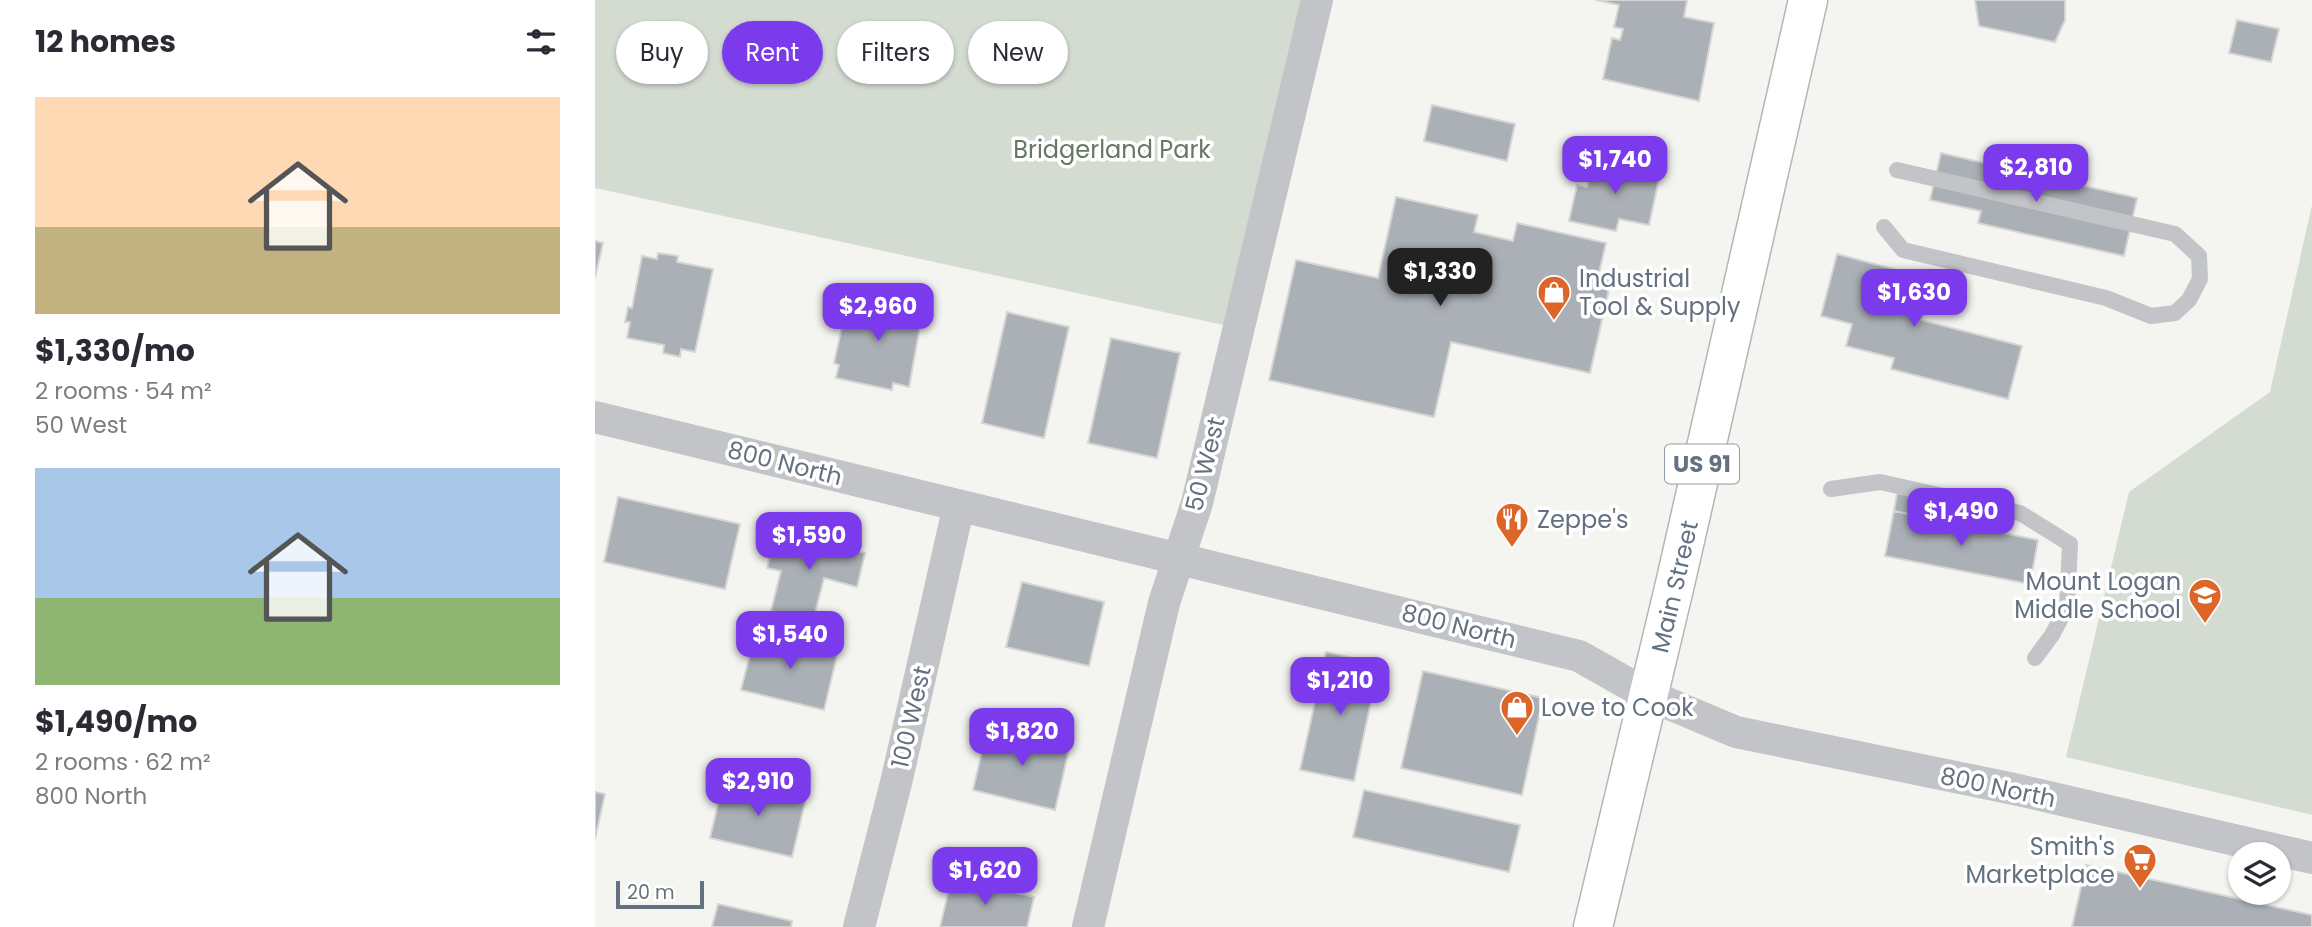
<!DOCTYPE html>
<html lang="en">
<head>
<meta charset="utf-8">
<style>
	body { margin:0; font-family:Poppins,sans-serif; background:#f2f2f3; color:#2b2b33; height:100vh; display:flex; flex-direction:column; font-size:26px; white-space:nowrap }
	* { box-sizing:border-box; margin:0 }
	p { font-size:23px; color:#7c7c81 }
	.icon { flex:none; width:38px; height:38px; fill:none; stroke:currentColor; stroke-width:2; stroke-linecap:round; stroke-linejoin:round }
	.map { position:relative; flex:1; overflow:hidden }
	.sheet { display:flex; flex-direction:column; background:#fff; width:595px }
	.sheet>* { flex:none }
	.guide { position:absolute; left:21px; top:21px; width:665px; height:63px; display:flex; gap:14px }
	.fabs { position:absolute; left:1633px; top:842px; display:grid; gap:14px }
	.fabs a { display:grid; place-items:center; width:63px; height:63px; border-radius:50%; background:#fff; box-shadow:0 2px 5px #0004; font-size:35px }
	.scale { position:absolute; left:21px; bottom:18px; width:88px; box-sizing:border-box; padding-left:7px; border:4px solid #647180; border-top:0; font-size:19px; line-height:24px; white-space:nowrap; color:#647180; -webkit-text-stroke:5px #fff; paint-order:stroke }
	.price { position:absolute; translate:-50% -60px; padding:0 16px; border-radius:14px; background:#7c3aed; color:#fff; font-size:23px; line-height:46px; filter:drop-shadow(0 2px 4px #0008) }
	.price::after { content:''; position:absolute; left:50%; top:42px; width:21px; height:16px; margin-left:-10px; background:inherit; clip-path:polygon(0 0,100% 0,50% 100%) }
	.price.selected { background:#222; color:#fff }
	ul { padding:0; list-style:none }
	li { display:grid; align-content:center; gap:14px; height:371px; padding:0 35px }
	li span { display:grid; place-items:center; height:217px; border-radius:0px; color:#555 }
	li>.icon { margin-inline-start:auto }
	span .icon { width:126px; height:126px; fill:#fffc; stroke-width:1 }
	li b { font-size:30px }
	h2 { display:flex; justify-content:space-between; align-items:center; height:84px; padding:0 35px; font-size:30px }
	.pill { padding:0 24px; border-radius:32px; background:#fff; box-shadow:0 2px 5px #0004; font-size:24px; line-height:63px }
	.pill.selected { background:#7c3aed; color:#fff }
	main { display:flex; flex:1; min-height:0 }
	.map>svg:first-child { display:block }
</style>
</head>
<body>
<main>
<section class="sheet">
<h2>12 homes<svg class="icon" aria-label="filters" viewBox="0 0 24 24"><path d="M4 7h16M4 17h16"/><circle cx="9" cy="7" r="2"/><circle cx="15" cy="17" r="2"/></svg></h2>
<ul>
<li><span style="background:linear-gradient(#ffd9b3 60%,#c2b280 0)"><svg class="icon" aria-label="home" viewBox="0 0 24 24"><path d="M3 11l9-7 9 7M6 9v11h12V9"/></svg></span><div><b>$1,330/mo</b><p>2 rooms · 54 m²</p><p>50 West</p></div></li>
<li><span style="background:linear-gradient(#a9c7e8 60%,#8fb573 0)"><svg class="icon" aria-label="home" viewBox="0 0 24 24"><path d="M3 11l9-7 9 7M6 9v11h12V9"/></svg></span><div><b>$1,490/mo</b><p>2 rooms · 62 m²</p><p>800 North</p></div></li>
</ul>
</section>
<div class="map">
<svg width="1717" height="927" viewBox="0 0 1717 927">
	<rect width="100%" height="100%" fill="#f4f4f0"/>
	<!-- green -->
	<path fill="#d4dbd1" d="M0,0H708L633,326L0,188Z
		M1717,205V815L1471,757L1534,492L1675,392Z"/>
	<!-- building -->
	<path fill="#aab0b6" stroke="#d5d5d3" stroke-width="2" d="M1001,0H1092L1089,17L1119,23L1104,101L1008,79L1017,38L1025,40L1028,29L1019,27L1024,5Z
		M1470,0V20L1460,42L1384,26L1380,0Z
		M1642,20L1684,29L1676,62L1634,53Z
		M837,105L920,124L912,161L829,141Z
		M1346,153L1542,198L1529,256L1383,223L1386,211L1335,200Z
		M998,159L1065,174L1054,225L1024,219L1021,231L974,221L982,185L992,187Z
		M801,197L883,215L879,232L918,241L922,223L1011,243L1003,277L1016,280L995,373L856,342L839,417L674,380L701,260L783,278Z
		M0,241L8,243L0,277Z
		M63,253L83,256L82,262L118,269L100,352L86,349L85,357L68,353L69,345L32,338L35,322H30L33,307L37,308L47,256L62,259Z
		M1242,254L1336,279L1326,320L1427,346L1413,399L1296,369L1299,358L1251,346L1257,324L1226,316Z
		M268,295L320,306L318,319L326,321L314,387L298,383L297,390L241,378L244,365L239,363L253,299L267,302Z
		M412,312L474,327L449,438L387,423Z
		M516,338L585,353L562,458L493,443Z
		M1302,493L1372,507L1369,525L1299,511Z
		M23,497L145,524L130,589L9,562Z
		M1299,511L1443,540L1435,584L1290,556Z
		M181,531L270,553L262,587L229,578L218,621L176,611L186,571L172,568Z
		M427,582L509,602L494,666L411,647Z
		M161,631L243,651L229,710L146,690Z
		M731,652L784,664L759,781L705,770Z
		M828,671L948,698L927,795L806,768Z
		M393,726L475,745L460,810L378,790Z
		M129,779L211,798L197,857L115,838Z
		M769,790L925,825L914,872L758,837Z
		M0,792L10,794L0,839Z
		M1491,865L1717,915V927H1477Z
		M357,877L439,897L432,927H345Z
		M123,904L197,921L196,927H117Z"/>
	<g fill="none" stroke-linecap="round" stroke-linejoin="round">
		<defs>
			<g id="primary">
				<path id="s1" d="M998,927L1080,584L1213,0"/>
			</g>
		</defs>
		<!-- primary casing -->
		<use href="#primary" stroke="#b2b6ba" stroke-width="41"/>
		<!-- service -->
		<path stroke="#c2c4c8" stroke-width="16" d="M1289,227L1308,250L1511,298L1556,316L1580,313L1594,300L1605,279L1604,256L1580,234L1302,170
			M1236,489L1285,482L1425,513L1475,544L1472,607L1457,635L1440,658"/>
		<!-- minor -->
		<path stroke="#c2c4c8" stroke-width="32" d="M0,417L984,656L1053,695L1141,732L1419,789L1717,858
			M264,927L301,783L364,505
			M493,927L569,603L602,503L722,0"/>
		<!-- primary -->
		<use href="#primary" stroke="#fff" stroke-width="38"/>
	</g>
	<!-- icons -->
	<defs>
		<symbol id="shop-pin" viewBox="-11 -11 22 30"><path d="M0 17L-7.5 6A9.5 9.5 0 1 1 7.5 6Z" fill="#dc6528" stroke="#fff"/><path d="M-5-2.5h2.3a2.7 3.5 0 0 1 5.4 0H5L5.5 6h-11ZM-1.5-2.5h3a1.5 2.3 0 0 0-3 0Z" fill="#fff"/></symbol>
		<symbol id="restaurant-pin" viewBox="-11 -11 22 30"><path d="M0 17L-7.5 6A9.5 9.5 0 1 1 7.5 6Z" fill="#dc6528" stroke="#fff"/><path d="M-5-6h1v4h1v-4h1v4h1v-4h1v5L-1.5 .5V6h-2V.5L-5-1ZM5-6V6H3V1.5H1.5Q1.5-4 5-6Z" fill="#fff"/></symbol>
		<symbol id="school-pin" viewBox="-11 -11 22 30"><path d="M0 17L-7.5 6A9.5 9.5 0 1 1 7.5 6Z" fill="#dc6528" stroke="#fff"/><path d="M0-5L7-2L0 1L-7-2ZM-4 1L0 2.5L4 1V4Q0 6-4 4Z" fill="#fff"/></symbol>
		<symbol id="supermarket-pin" viewBox="-11 -11 22 30"><path d="M0 17L-7.5 6A9.5 9.5 0 1 1 7.5 6Z" fill="#dc6528" stroke="#fff"/><path d="M-6-5.5h2.5l.6 2H6L4.5 2H-2.5L-4.4-4H-6ZM-1.5 3.2a1.3 1.3 0 1 0 .1 0ZM3 3.2a1.3 1.3 0 1 0 .1 0Z" fill="#fff"/></symbol>
	</defs>
	<g fill-rule="evenodd">
		<use href="#shop-pin" x="940" y="273" width="38" height="52"/>
		<use href="#restaurant-pin" x="898" y="500" width="38" height="52"/>
		<use href="#school-pin" x="1591" y="576" width="38" height="52"/>
		<use href="#shop-pin" x="903" y="688" width="38" height="52"/>
		<use href="#supermarket-pin" x="1526" y="841" width="38" height="52"/>
	</g>
	<g text-anchor="middle" dominant-baseline="central" stroke-width="7" stroke-linejoin="round" paint-order="stroke">
		<!-- shield labels -->
		<rect fill="#fff" stroke="#929ca6" stroke-width="2" x="1070" y="444.5" width="74" height="39" rx="5"/>
		<g font-size="23" font-weight="bold" fill="#647180">
			<text x="1107" y="464">US 91</text>
		</g>
		<!-- park labels -->
		<g font-size="24" fill="#657863" stroke="#fff">
			<text x="517" y="149">Bridgerland Park</text>
		</g>
		<!-- poi labels -->
		<g font-size="24" fill="#647180" stroke="#fff" text-anchor="start">
			<text x="984" y="278">Industrial<tspan x="984" dy="28">Tool &amp; Supply</tspan></text>
			<text x="942" y="519">Zeppe's</text>
			<text x="1586" y="581" text-anchor="end">Mount Logan<tspan x="1586" dy="28">Middle School</tspan></text>
			<text x="946" y="707">Love to Cook</text>
			<text x="1520" y="846" text-anchor="end">Smith's<tspan x="1520" dy="28">Marketplace</tspan></text>
		</g>
		<!-- street labels -->
		<g font-size="24" fill="#647180" stroke="#fff">
			<text transform="translate(190 463) rotate(14)">800 North</text>
			<text transform="translate(610 464) rotate(-76)">50 West</text>
			<text stroke="none"><textPath href="#s1" startOffset="350">Main Street</textPath></text>
			<text transform="translate(864 626) rotate(14)">800 North</text>
			<text transform="translate(316 717) rotate(-77)">100 West</text>
			<text transform="translate(1403 787) rotate(12)">800 North</text>
		</g>
	</g>
</svg>
<div class="fabs">
<a><svg class="icon" aria-label="layers" viewBox="0 0 24 24"><path d="M12 4l9 5-9 5-9-5zM3 14l9 5 9-5"/></svg></a>
</div>
<div class="scale">20 m</div>
<b class="price" style="left:1020px;top:196px">$1,740</b>
<b class="price" style="left:1441px;top:204px">$2,810</b>
<b class="price selected" style="left:845px;top:308px">$1,330</b>
<b class="price" style="left:1319px;top:329px">$1,630</b>
<b class="price" style="left:283px;top:343px">$2,960</b>
<b class="price" style="left:1366px;top:548px">$1,490</b>
<b class="price" style="left:214px;top:572px">$1,590</b>
<b class="price" style="left:195px;top:671px">$1,540</b>
<b class="price" style="left:745px;top:717px">$1,210</b>
<b class="price" style="left:427px;top:768px">$1,820</b>
<b class="price" style="left:163px;top:818px">$2,910</b>
<b class="price" style="left:390px;top:907px">$1,620</b>
<div class="guide">
<a class="pill">Buy</a>
<a class="pill selected">Rent</a>
<a class="pill">Filters</a>
<a class="pill">New</a>
</div>
</div>
</main>
</body>
</html>
